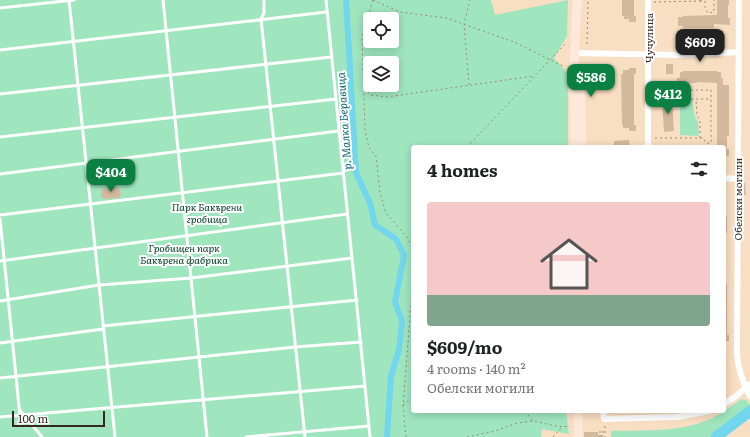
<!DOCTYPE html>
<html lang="en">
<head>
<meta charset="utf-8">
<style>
	body { margin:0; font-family:Literata,serif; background:#f6f6f6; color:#202124; height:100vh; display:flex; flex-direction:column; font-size:15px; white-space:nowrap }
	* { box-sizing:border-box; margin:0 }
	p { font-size:13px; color:#757577 }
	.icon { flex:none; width:22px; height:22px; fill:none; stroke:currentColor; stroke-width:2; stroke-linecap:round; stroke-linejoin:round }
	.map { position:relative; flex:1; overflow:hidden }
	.details { position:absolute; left:411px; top:145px; width:315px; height:268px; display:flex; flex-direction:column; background:#fff; border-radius:4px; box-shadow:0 2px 10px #0003 }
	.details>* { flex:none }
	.controls { position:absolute; left:363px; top:12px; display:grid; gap:8px }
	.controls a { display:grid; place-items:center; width:36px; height:36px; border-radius:4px; background:#fff; box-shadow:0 2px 10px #0003; font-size:20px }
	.scale { position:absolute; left:12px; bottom:10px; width:93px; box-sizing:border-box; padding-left:4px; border:2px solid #33291f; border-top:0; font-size:11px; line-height:14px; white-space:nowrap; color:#33291f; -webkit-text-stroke:3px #fff; paint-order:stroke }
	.price { position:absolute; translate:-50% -34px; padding:0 9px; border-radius:8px; background:#0b8043; color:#fff; font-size:13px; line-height:26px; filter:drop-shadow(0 1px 2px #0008) }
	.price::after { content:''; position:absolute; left:50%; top:24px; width:12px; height:9px; margin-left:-6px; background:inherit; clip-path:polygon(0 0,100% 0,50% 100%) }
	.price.on { background:#222; color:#fff }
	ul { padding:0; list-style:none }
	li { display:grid; align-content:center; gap:8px; height:212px; padding:0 16px }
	li span { display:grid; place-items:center; height:124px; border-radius:4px; color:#555 }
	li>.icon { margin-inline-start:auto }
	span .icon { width:72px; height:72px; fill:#fffc; stroke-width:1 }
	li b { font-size:17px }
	h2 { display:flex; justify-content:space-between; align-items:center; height:48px; padding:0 16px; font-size:17px }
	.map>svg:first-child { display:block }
</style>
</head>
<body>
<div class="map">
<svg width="750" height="437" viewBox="0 0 750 437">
	<rect width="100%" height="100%" fill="#f8dec2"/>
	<!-- green -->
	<path fill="#9fe6bf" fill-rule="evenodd" d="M0,0H491L495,15L568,0L567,36L554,58L568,74V147H413V411H566L569,434L542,429L541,437H0ZM370,19H392V41H370ZM370,63H392V85H370Z
		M680,99H692L695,117L698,122L699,136L680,135Z
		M743,399L746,400L750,405V409L710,437H611V431C644,430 683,433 714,417C723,413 731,406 740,400Z"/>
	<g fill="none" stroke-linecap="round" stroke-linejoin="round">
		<!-- canal -->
		<path stroke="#72d6ec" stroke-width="6" d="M346,0L356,173L370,203L375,225L396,239L404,255L395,302L402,321L399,350L391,376L387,437"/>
		<!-- river -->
		<path stroke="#72d6ec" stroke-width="11" d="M716,437L750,411"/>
	</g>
	<!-- building -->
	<path fill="#d3b99e" d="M622,0H634V16H636V22H629V19H624V16H622Z
		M717,0H729V5H728V18H730V25L714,24V28H683V26H678V17H683V16L717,15Z
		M666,64H673V74H666Z
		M629,68H636V74H634V125H636V131H629V128H623V125H622L621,74H623V70H629Z
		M683,71H717V72H721V78H723V85H729V136H727V149H729V156H724V147H717V83L697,82V83H683V85H677V78H680V72H683Z
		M672,98L674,131L664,132L662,99Z
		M629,140L630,147H614V141Z
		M739,183H745L746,195H739Z
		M118,187L120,191L121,194L119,198L104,199L101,196L102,189Z
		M724,216H727V233H726L725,284H727V335H729V341H724Z
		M584,432H598V437H584Z"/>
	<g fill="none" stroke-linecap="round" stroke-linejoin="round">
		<!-- path -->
		<path stroke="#9b8875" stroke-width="1" stroke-dasharray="2 3" stroke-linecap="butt" d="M373,0L362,37L365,130L369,148L376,156L380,193L386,213L407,237L413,250
			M373,0L400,12L446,18L514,42L565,67
			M700,1H705V7L708,13L714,12V0
			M654,2L700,1V0
			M587,44L588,0
			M469,85L464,24L470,0
			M364,88L371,95L387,97L534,76
			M655,138H700V121L697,115L696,99
			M700,138H703L706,143H711V90H689V99H711
			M467,147L567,42
			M403,405L413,397
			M525,411L533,421C545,423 558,428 570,426
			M605,426V437
			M406,437L403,406L413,278
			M467,437L495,431L517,423L533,421
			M553,437L561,428
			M599,437V432H601V437
			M602,437V432H605"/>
		<!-- lane -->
		<path stroke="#fff" stroke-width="3" d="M69,0L115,437
			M163,0L207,437
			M264,0V13L261,19L305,437
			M326,0L370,437
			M0,8L74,0
			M0,50L326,12
			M0,94L331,57
			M0,137L336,99
			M0,174L338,131
			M0,215L343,173
			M0,219L20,416
			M0,261L347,214
			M0,301L99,285L191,278L352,258
			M103,326L357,300
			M0,343L103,329
			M0,378L295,347L361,342
			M19,409L42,437
			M0,417L365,386
			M246,437L369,426"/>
		<!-- street -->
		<path stroke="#fff" stroke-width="6" d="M648,0V147
			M739,0L737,354C738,368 743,383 750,396
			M576,53L678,55L739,52
			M724,178L737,179
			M724,404L735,397L750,384
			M603,411L604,419L677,417L710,411"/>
		<!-- secondary -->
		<path stroke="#fde8d9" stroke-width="9" d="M580,84L582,147
			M575,147L574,69L577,0
			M578,411V437"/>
	</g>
	<g text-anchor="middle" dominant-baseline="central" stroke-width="4" stroke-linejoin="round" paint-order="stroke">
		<!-- street labels -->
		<g font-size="10" fill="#33291f" stroke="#fff">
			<text transform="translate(648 38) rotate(-90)">Чучулица</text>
			<text transform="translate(737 199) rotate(-90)">Обелски могили</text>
		</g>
		<!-- park labels -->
		<g font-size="10" font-style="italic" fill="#004228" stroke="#fff">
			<text x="207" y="206">Парк Бакърени<tspan x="207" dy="12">гробища</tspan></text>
			<text x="184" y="247">Гробищен парк<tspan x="184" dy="12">Бакърена фабрика</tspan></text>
		</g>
		<!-- water labels -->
		<g font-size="11" font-style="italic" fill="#0d6372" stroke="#fff">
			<text transform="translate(343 121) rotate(-94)">р. Малка Беравица</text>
		</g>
	</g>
</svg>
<div class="controls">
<a><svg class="icon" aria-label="locate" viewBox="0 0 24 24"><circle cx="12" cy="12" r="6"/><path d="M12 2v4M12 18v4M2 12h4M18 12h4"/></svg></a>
<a><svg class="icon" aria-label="layers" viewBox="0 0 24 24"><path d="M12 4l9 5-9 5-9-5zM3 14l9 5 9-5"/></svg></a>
</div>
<div class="scale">100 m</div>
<b class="price on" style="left:700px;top:63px">$609</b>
<b class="price" style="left:591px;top:98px">$586</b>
<b class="price" style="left:668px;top:115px">$412</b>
<b class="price" style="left:111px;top:193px">$404</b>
<section class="details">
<h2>4 homes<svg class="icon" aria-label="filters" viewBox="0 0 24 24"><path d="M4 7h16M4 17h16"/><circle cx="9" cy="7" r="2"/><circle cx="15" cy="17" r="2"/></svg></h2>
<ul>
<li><span style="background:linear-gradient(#f6c9c9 75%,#7fa58c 0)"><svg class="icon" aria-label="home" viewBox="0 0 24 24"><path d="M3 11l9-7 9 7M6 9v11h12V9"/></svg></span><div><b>$609/mo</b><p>4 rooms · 140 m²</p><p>Обелски могили</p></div></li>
</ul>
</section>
</div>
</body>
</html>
